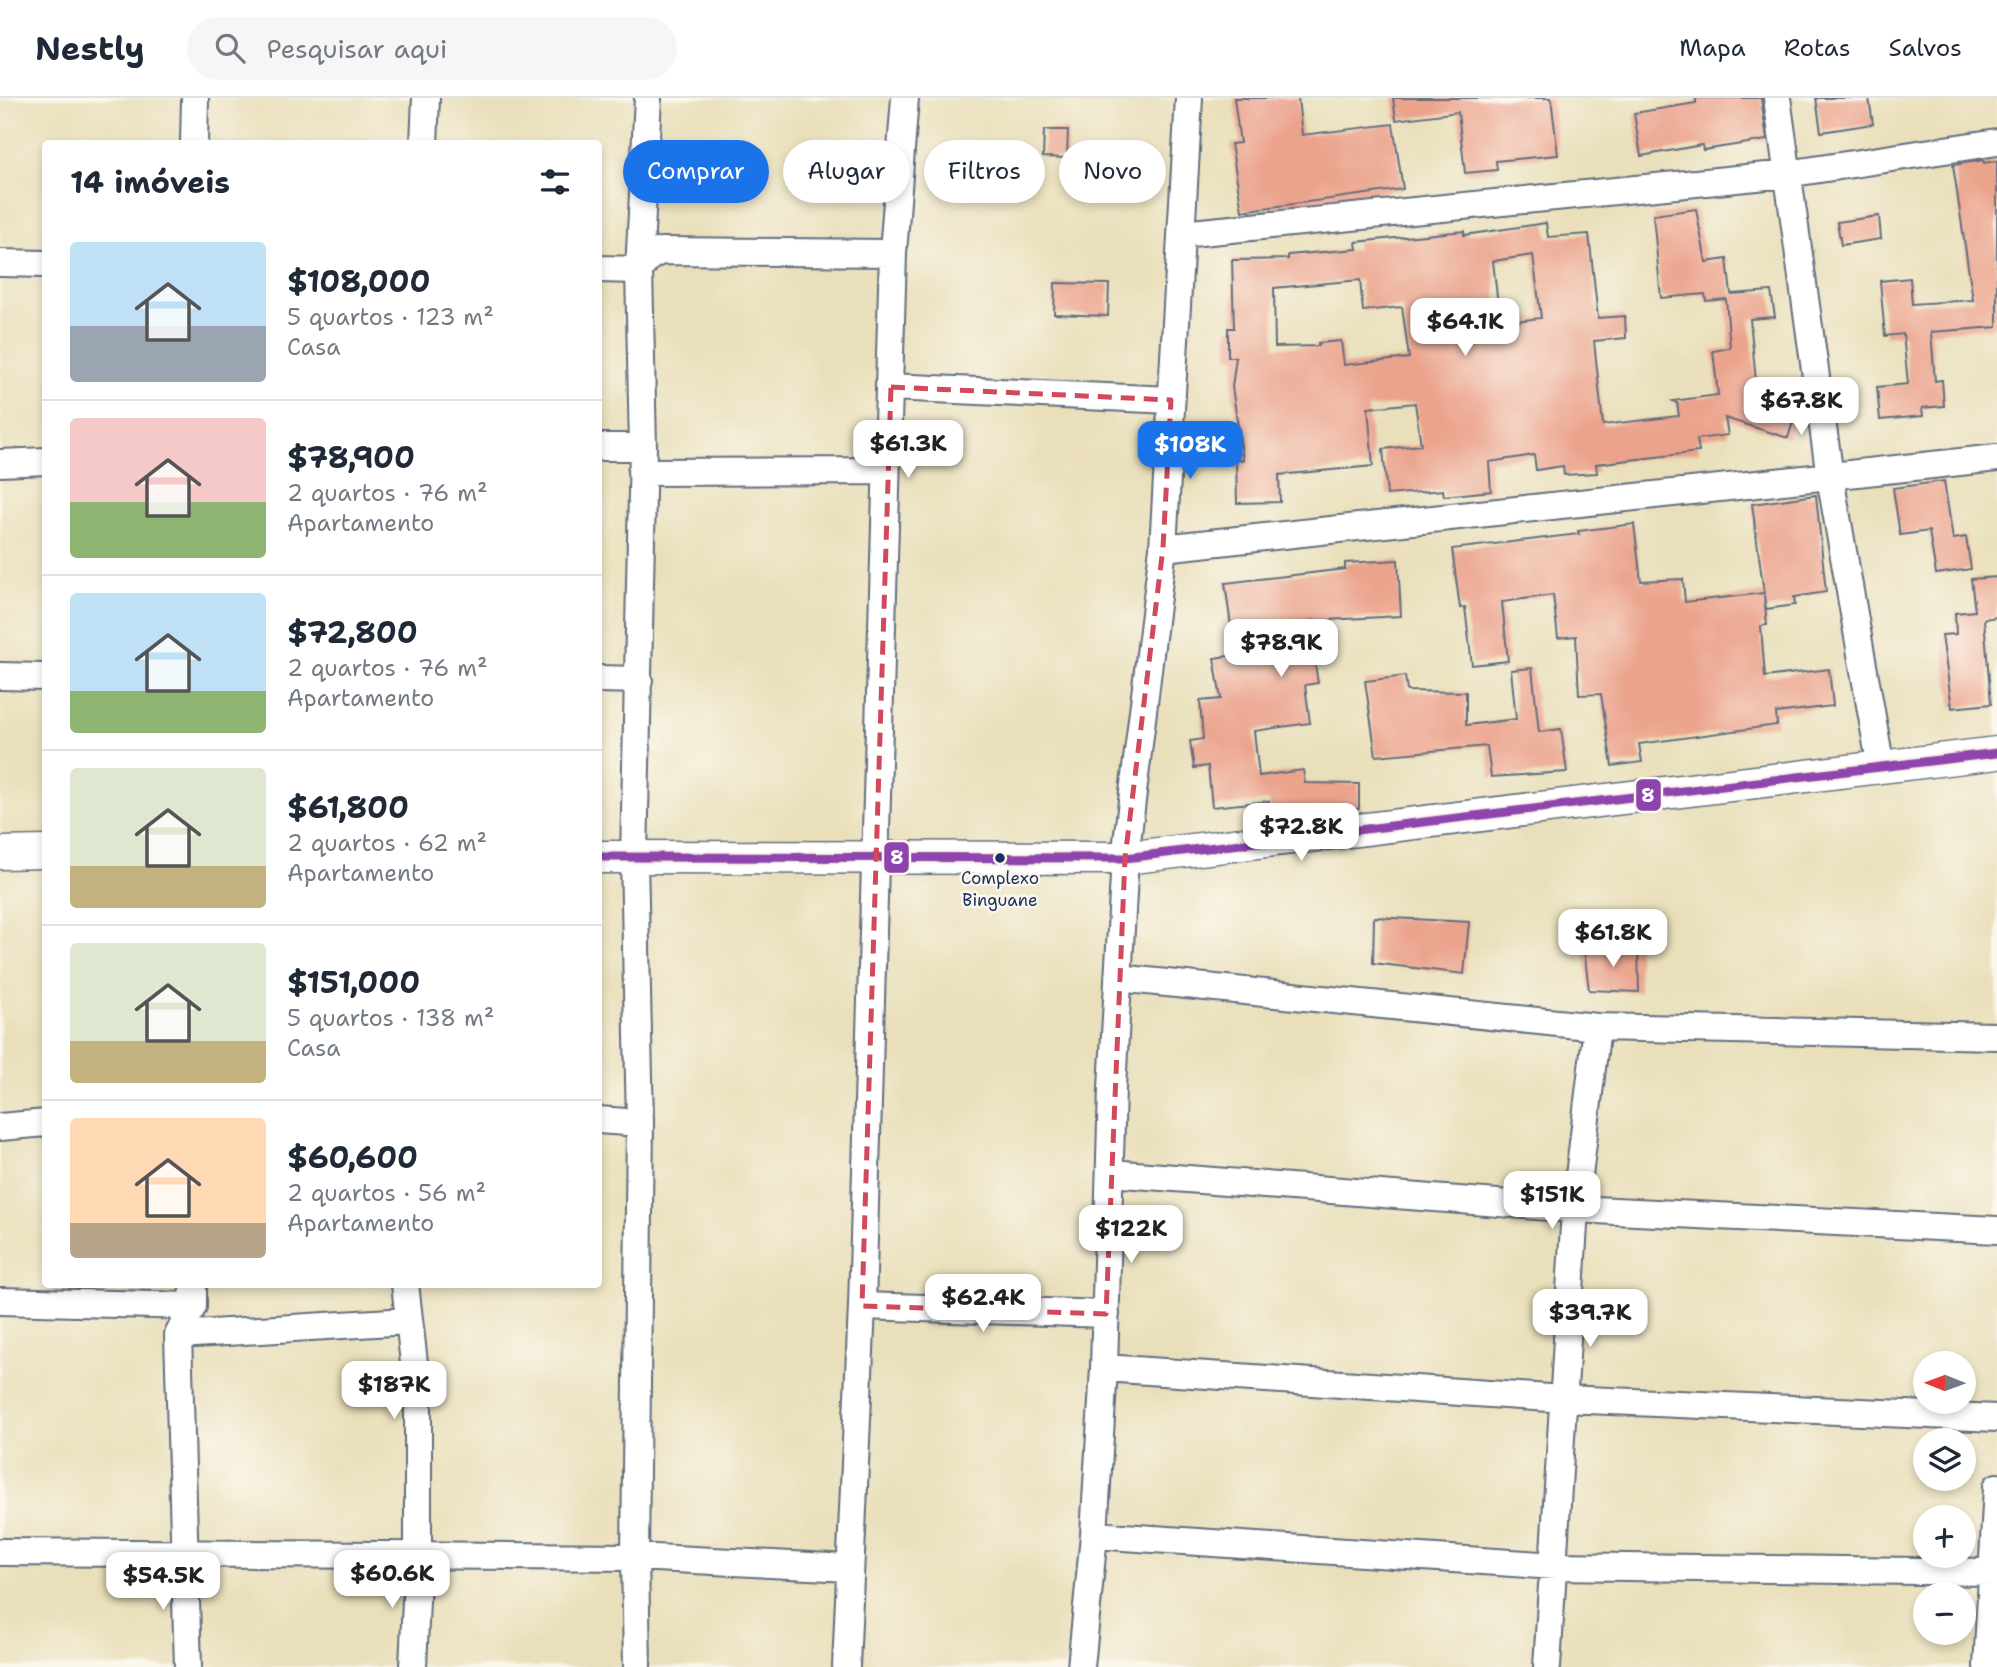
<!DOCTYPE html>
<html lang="pt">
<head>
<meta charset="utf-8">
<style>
	body { margin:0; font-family:"Shantell Sans",sans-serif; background:#f6f6f7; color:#1f2937; height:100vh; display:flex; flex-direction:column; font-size:26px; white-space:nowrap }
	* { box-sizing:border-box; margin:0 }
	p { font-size:23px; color:#747a83 }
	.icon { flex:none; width:38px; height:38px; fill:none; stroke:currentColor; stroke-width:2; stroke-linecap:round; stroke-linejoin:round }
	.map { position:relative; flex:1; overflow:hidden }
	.details { position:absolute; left:42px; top:42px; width:560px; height:1148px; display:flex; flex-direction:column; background:#fff; border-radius:7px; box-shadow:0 4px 10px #0003 }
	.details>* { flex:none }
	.top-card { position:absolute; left:623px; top:42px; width:665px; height:63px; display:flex; gap:14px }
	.needle { width:46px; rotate:271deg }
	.tools { position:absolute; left:1913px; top:1253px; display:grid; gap:14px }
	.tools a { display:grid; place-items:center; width:63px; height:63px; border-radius:50%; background:#fff; box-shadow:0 4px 10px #0003; font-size:35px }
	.price { position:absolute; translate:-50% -60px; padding:0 16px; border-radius:14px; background:#fff; color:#222; font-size:23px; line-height:46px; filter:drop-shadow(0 2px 4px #0008) }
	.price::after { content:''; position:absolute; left:50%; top:42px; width:21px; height:16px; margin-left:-10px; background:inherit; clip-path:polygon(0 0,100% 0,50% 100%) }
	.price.active { background:#1a73e8; color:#fff }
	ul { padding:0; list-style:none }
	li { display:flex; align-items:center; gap:21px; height:175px; padding:0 28px }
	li+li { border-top:2px solid #e0e1e3 }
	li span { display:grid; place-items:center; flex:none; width:196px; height:140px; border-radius:7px; color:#555 }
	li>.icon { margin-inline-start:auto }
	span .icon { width:84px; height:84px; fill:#fffc; stroke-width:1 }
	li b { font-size:30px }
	h2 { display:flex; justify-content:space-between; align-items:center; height:84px; padding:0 28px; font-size:30px }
	.chip { padding:0 24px; border-radius:32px; background:#fff; box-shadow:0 4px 10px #0003; font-size:24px; line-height:63px }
	.chip.active { background:#1a73e8; color:#fff }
	header { display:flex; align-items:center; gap:42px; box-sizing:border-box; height:98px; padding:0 35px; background:#fff; border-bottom:2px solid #e0e1e3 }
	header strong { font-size:33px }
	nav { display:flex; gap:38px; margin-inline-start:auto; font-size:24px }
	.search { width:490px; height:63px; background:#f6f6f7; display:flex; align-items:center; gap:18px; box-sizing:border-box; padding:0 24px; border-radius:38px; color:#747a83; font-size:26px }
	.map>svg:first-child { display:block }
</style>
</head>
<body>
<header>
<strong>Nestly</strong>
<div class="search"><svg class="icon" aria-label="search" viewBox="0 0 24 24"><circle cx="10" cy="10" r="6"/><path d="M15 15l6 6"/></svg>Pesquisar aqui</div>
<nav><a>Mapa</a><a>Rotas</a><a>Salvos</a></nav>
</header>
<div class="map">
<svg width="1997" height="1569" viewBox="0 0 1997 1569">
	<rect width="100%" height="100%" fill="#fbf7ec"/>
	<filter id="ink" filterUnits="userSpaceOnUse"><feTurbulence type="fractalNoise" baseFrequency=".0143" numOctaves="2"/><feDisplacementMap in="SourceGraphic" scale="14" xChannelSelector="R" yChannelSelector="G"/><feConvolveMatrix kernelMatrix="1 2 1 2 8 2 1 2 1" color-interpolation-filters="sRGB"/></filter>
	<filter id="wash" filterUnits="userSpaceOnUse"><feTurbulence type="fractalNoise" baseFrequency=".00686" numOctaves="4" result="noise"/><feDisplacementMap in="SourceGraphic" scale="28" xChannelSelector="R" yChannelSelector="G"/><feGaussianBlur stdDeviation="1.57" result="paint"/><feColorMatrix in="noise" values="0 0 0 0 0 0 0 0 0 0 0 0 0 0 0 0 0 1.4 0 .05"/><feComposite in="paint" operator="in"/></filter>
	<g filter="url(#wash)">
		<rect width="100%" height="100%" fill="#e9dfba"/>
		<g id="blocks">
			<!-- building -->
			<path fill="#eba38c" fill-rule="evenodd" d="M1234,0H1298L1302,37L1393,26L1403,91L1242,113L1231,46L1240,45Z
				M1393,0H1551L1558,57L1496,63L1497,72L1465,75L1458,14L1396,22Z
				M1696,0H1761L1767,42L1703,52L1702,47L1641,58L1634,15L1696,5Z
				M1816,0H1869L1873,26L1821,34Z
				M1044,32H1068L1067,60L1043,59Z
				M1983,62L1984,65L1997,63V229L1931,234L1935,283L1942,282L1944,308L1922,310L1923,318L1880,322L1877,289L1908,286L1903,236L1885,238L1880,183L1910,180L1912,206L1973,202L1953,67Z
				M1696,111L1706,164L1727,161L1731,196L1771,193L1775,219L1750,221L1757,294L1798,290L1800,314H1796L1788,340L1725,320L1728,337L1697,341L1699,354L1596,366L1597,375L1564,377L1563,368L1536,372L1534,357L1489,364L1491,393L1444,398L1443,392L1387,397L1383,351L1421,347L1415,305L1368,310L1373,368L1279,377L1280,404L1237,405L1236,362H1243L1232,289L1236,259H1228V230H1234L1232,162L1288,161V157L1357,151L1356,144L1464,133V137L1546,125L1548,139L1589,136L1598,220L1625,218L1626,240L1594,243L1603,327L1679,318L1677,305L1673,303L1718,297L1713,253L1730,250L1726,201L1706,203L1705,196L1661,200L1653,117ZM1533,157L1541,220L1500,225L1493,163ZM1360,182L1363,213L1402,209L1409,260L1344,267L1341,243L1318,245L1319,248L1275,249L1274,190Z
				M1879,118L1881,141L1841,147L1837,124Z
				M1055,185L1109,186L1108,218L1054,216Z
				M1944,383L1953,441L1966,439L1971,471L1936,476L1929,433L1900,437L1893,390Z
				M1816,397L1826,494L1794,499L1795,507L1766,511L1764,497L1767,527L1761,528L1765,579L1829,571L1833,608L1776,615L1777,627L1639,646L1642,664L1612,668L1601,596L1579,597L1576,538L1558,540L1553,497L1502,504L1508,563L1472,567L1465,509L1460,510L1452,451L1579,436L1578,433L1634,426L1641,483L1683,481L1685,504L1764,495L1752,406Z
				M1398,462L1401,518L1308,523L1318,585L1305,587L1310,625L1254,633L1259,678L1303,672L1305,685L1359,686V711L1317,710L1271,716L1269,703L1212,709L1208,668L1194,670L1190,643L1203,641L1200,603L1221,601L1214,560L1235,557L1225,485L1345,471V465Z
				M1997,479V519L1984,521L1991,606L1952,610L1942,537L1956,536L1955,515L1975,513L1971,481Z
				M1532,570L1539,634L1561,631L1567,674L1491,679L1487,648L1376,658L1365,583L1405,578L1407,593L1466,594V627L1516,621L1511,572Z
				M1374,819L1469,824L1464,876L1373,865Z
				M1638,848L1639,894L1589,892L1584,851Z"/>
		</g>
	</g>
	<g filter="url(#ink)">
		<use href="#blocks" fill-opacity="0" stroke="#636d7e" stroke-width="2"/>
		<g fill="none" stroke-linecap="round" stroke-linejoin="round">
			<defs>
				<path id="minor" d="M1777,0L1830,379L1881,670
					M194,46L195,0
					M424,46L426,0
					M1181,136L1787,76L1997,44
					M0,165L46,166
					M598,171L639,172L649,159L661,153L893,155
					M891,289L1171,302
					M598,349H643
					M0,365L46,363
					M641,374L885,373
					M1163,450L1997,360
					M0,578L46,579
					M598,581L639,582
					M1118,880L1597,929L1997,938
					M598,1022L640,1025
					M0,1029L46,1025
					M1110,1075L1575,1111L1997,1132
					M405,1186L418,1300V1458L413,1569
					M0,1203L193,1208
					M862,1208L1106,1216
					M178,1237L408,1223
					M1104,1270L1564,1301L1997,1320
					M1094,1437L1555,1468L1992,1474
					M0,1454L635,1459L849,1470
					M188,1569L178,1237L193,1208V1186
					M637,1569L635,1459L640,1025L634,760L643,349L639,172L648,0
					M846,1569L862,1208L893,155L905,0
					M1081,1569L1094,1437L1104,1270L1112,990L1125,760L1163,450L1189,0
					M1547,1569L1575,1111L1597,929
					M1987,1569L1997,1389"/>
				<path id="tertiary" d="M0,755L46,754
					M598,759L1125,760L1997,655"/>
			</defs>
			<!-- minor casing -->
			<use href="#minor" stroke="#636d7e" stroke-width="30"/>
			<!-- tertiary casing -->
			<use href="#tertiary" stroke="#636d7e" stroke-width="35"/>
			<!-- minor -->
			<use href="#minor" stroke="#fff" stroke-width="26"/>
			<!-- tertiary -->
			<use href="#tertiary" stroke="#fff" stroke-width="32"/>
			<defs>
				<path id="bus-1" d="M598,759L1125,760L1997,655"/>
			</defs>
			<!-- bus-1 casing -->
			<use href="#bus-1" stroke="#fbf7ec" stroke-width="14"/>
			<!-- bus-1 -->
			<use href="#bus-1" stroke="#8e44ad" stroke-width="9"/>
		</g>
	</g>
	<!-- marked area -->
	<path fill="none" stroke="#d1495b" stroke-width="5" stroke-dasharray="14 9" stroke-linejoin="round" d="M891,289L1171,302L1163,450L1125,760L1106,1216L862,1208Z"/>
	<!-- markers -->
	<circle fill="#1b2f5e" stroke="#fbf7ec" stroke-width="2.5" cx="1000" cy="760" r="6"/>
	<g text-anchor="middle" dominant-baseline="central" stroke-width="5" stroke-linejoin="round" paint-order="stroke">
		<!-- bus labels -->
		<g font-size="17" fill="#1b2f5e" stroke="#fbf7ec">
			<text x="1000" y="780">Complexo<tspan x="1000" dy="22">Binguane</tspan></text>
		</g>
	</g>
	<g stroke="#fbf7ec" stroke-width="2.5">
		<rect x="1635" y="680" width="27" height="34" rx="7" fill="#8e44ad"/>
		<rect x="883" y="743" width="27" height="33" rx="7" fill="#8e44ad"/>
	</g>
	<g font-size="19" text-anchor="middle" font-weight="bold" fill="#fff">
		<text x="1648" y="704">8</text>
		<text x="897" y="766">8</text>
	</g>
</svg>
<div class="tools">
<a><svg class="needle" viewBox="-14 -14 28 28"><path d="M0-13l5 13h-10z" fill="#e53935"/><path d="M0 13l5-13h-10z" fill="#747a83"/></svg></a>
<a><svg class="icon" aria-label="layers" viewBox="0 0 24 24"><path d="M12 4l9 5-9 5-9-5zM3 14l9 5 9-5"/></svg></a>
<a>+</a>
<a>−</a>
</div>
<b class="price" style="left:1465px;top:260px">$64.1K</b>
<b class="price" style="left:1801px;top:339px">$67.8K</b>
<b class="price" style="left:908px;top:382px">$61.3K</b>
<b class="price active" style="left:1190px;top:383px">$108K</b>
<b class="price" style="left:1281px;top:581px">$78.9K</b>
<b class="price" style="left:1301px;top:765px">$72.8K</b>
<b class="price" style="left:1613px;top:871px">$61.8K</b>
<b class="price" style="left:1552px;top:1133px">$151K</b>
<b class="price" style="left:1131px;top:1167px">$122K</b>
<b class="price" style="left:983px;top:1236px">$62.4K</b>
<b class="price" style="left:1590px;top:1251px">$39.7K</b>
<b class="price" style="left:394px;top:1323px">$187K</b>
<b class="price" style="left:392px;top:1512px">$60.6K</b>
<b class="price" style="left:163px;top:1514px">$54.5K</b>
<div class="top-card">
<a class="chip active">Comprar</a>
<a class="chip">Alugar</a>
<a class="chip">Filtros</a>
<a class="chip">Novo</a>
</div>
<section class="details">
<h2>14 imóveis<svg class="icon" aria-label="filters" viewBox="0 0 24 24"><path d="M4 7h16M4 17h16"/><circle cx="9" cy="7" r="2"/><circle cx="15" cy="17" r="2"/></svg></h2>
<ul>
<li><span style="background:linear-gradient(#bfe0f5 60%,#9aa5b1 0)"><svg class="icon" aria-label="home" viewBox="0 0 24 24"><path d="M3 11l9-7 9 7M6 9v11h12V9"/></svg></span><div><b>$108,000</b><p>5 quartos · 123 m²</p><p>Casa</p></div></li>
<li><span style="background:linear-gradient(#f6c9c9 60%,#8fb573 0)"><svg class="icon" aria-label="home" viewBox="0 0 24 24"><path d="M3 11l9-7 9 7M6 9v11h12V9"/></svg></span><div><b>$78,900</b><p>2 quartos · 76 m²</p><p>Apartamento</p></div></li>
<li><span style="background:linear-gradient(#bfe0f5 70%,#8fb573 0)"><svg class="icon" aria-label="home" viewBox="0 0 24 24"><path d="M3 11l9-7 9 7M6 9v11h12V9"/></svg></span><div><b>$72,800</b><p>2 quartos · 76 m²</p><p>Apartamento</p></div></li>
<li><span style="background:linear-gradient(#dfe7d0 70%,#c2b280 0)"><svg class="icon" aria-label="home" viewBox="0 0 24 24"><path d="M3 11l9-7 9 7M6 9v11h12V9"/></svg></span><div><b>$61,800</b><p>2 quartos · 62 m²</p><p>Apartamento</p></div></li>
<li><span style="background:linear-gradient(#dfe7d0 70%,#c2b280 0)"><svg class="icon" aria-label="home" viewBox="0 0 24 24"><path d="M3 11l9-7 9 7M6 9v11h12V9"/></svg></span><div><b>$151,000</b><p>5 quartos · 138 m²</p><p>Casa</p></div></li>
<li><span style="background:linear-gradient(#ffd9b3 75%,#b9a48a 0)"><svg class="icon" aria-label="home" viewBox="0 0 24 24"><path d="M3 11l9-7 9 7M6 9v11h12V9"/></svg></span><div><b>$60,600</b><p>2 quartos · 56 m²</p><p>Apartamento</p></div></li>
</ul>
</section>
</div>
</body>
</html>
